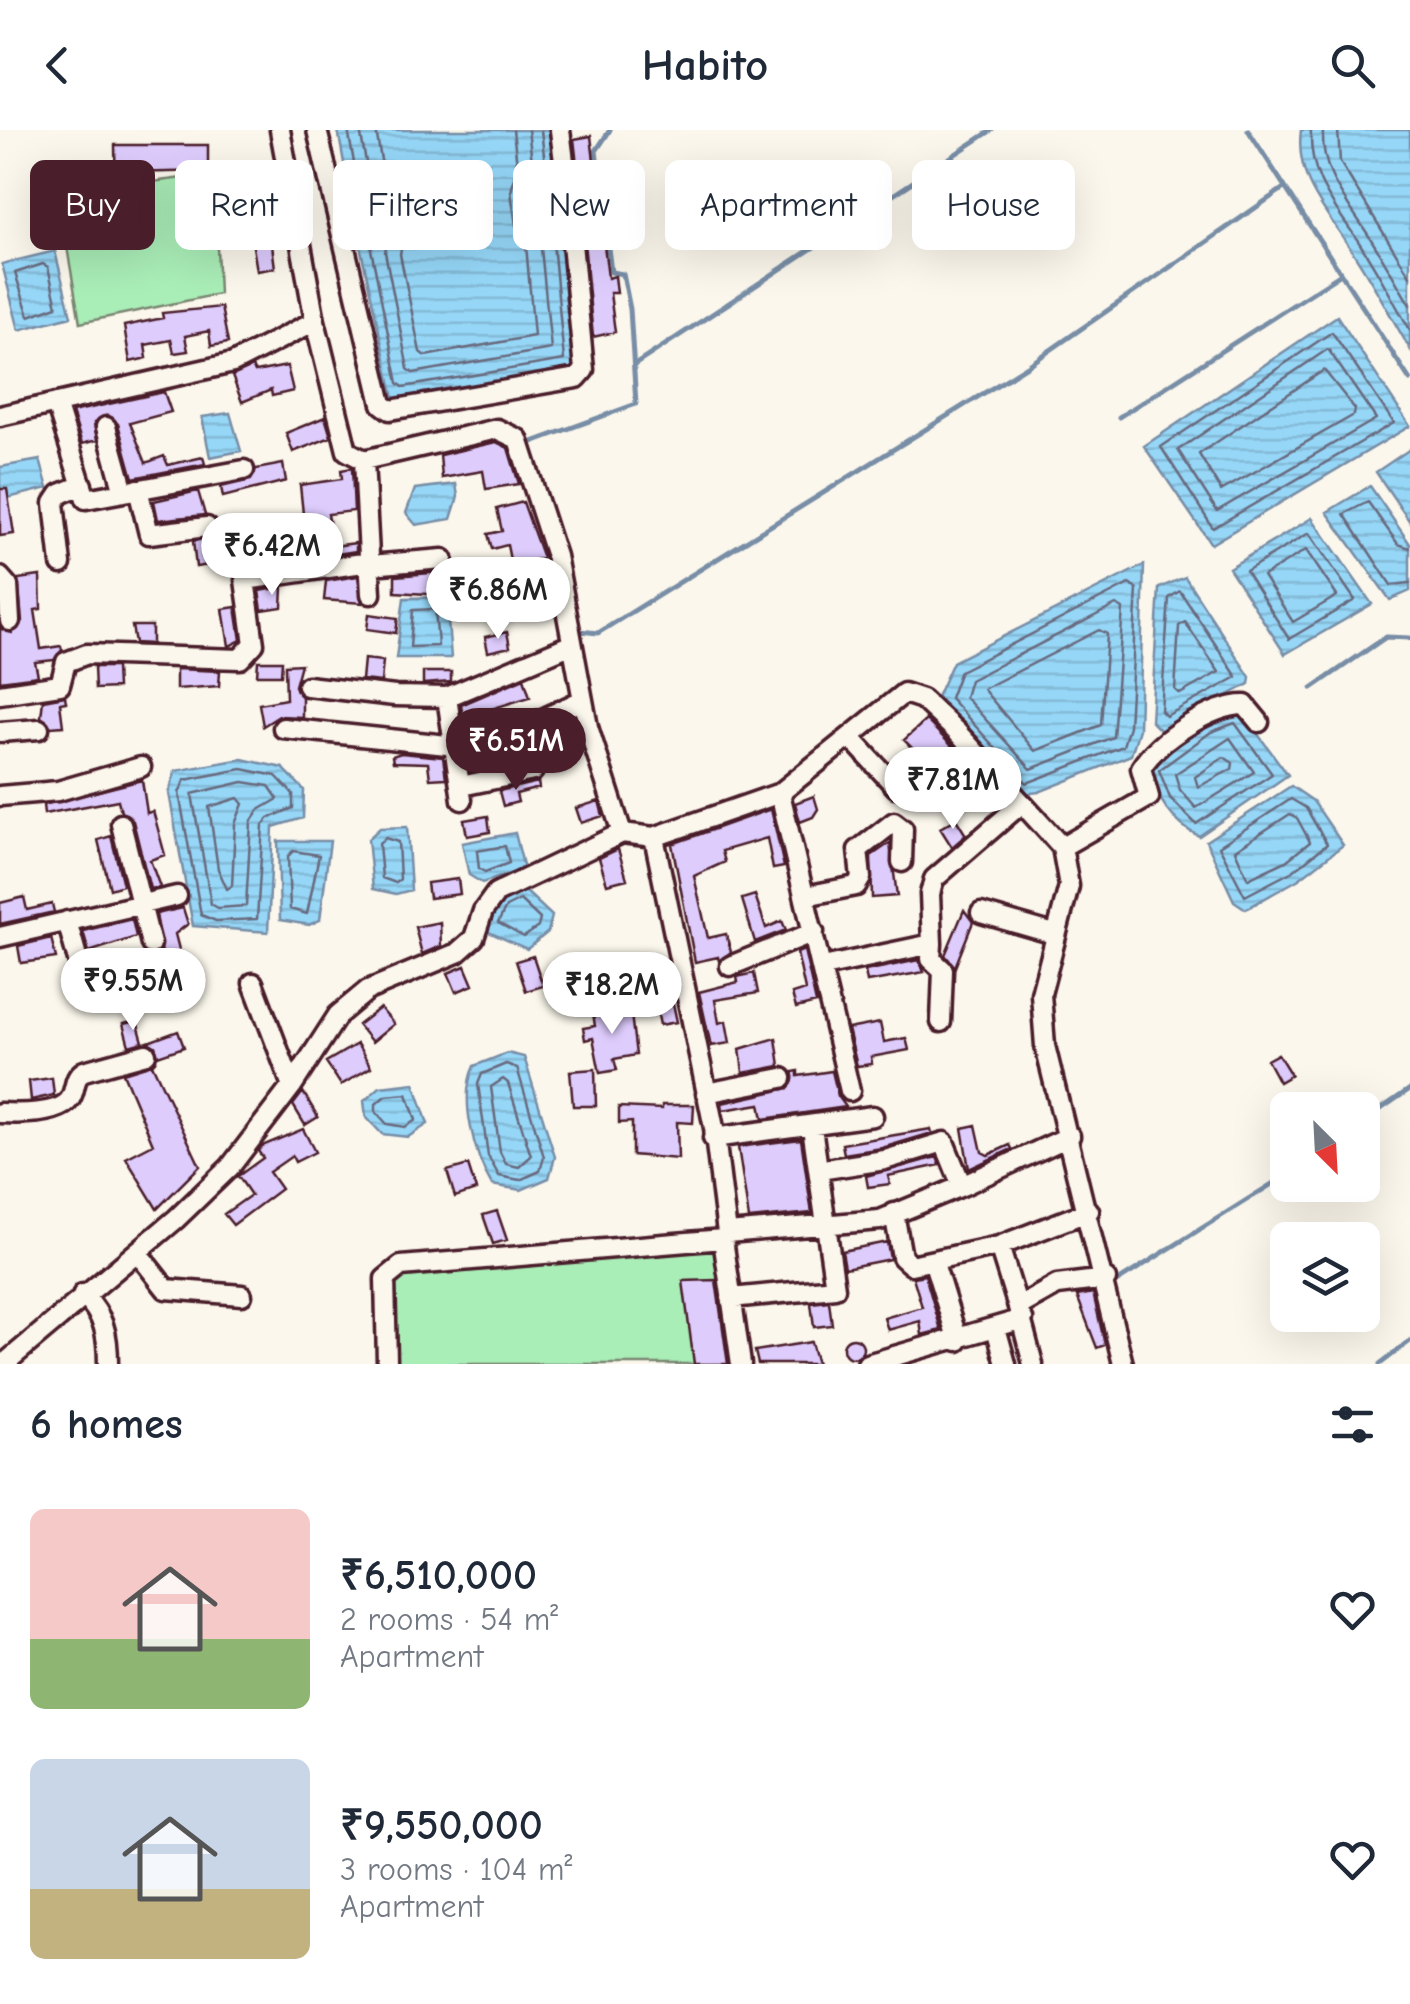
<!DOCTYPE html>
<html lang="en">
<head>
<meta charset="utf-8">
<style>
	body { margin:0; font-family:"Comic Neue",sans-serif; background:#f6f6f7; color:#1f2937; height:100vh; display:flex; flex-direction:column; font-size:38px; white-space:nowrap }
	* { box-sizing:border-box; margin:0 }
	p { font-size:32px; color:#747a83 }
	.icon { flex:none; width:55px; height:55px; fill:none; stroke:currentColor; stroke-width:2; stroke-linecap:round; stroke-linejoin:round }
	.map { position:relative; height:1234px; overflow:hidden }
	.drawer { display:flex; flex-direction:column; background:#fff; flex:1 }
	.drawer>* { flex:none }
	.banner { position:absolute; left:30px; top:30px; width:1350px; height:90px; display:flex; gap:20px }
	.needle { width:65px; rotate:156deg }
	.tools { position:absolute; left:1270px; top:962px; display:grid; gap:20px }
	.tools a { display:grid; place-items:center; width:110px; height:110px; border-radius:15px; background:#fff; box-shadow:0 10px 40px #0002; font-size:50px }
	.price { position:absolute; translate:-50% -85px; padding:0 22px; border-radius:35px; background:#fff; color:#222; font-size:32px; line-height:65px; filter:drop-shadow(0 2px 5px #0008) }
	.price::after { content:''; position:absolute; left:50%; top:60px; width:30px; height:22px; margin-left:-15px; background:inherit; clip-path:polygon(0 0,100% 0,50% 100%) }
	.price.on { background:#4a1f2b; color:#fff }
	ul { padding:0; list-style:none }
	li { display:flex; align-items:center; gap:30px; height:250px; padding:0 30px }
	li span { display:grid; place-items:center; flex:none; width:280px; height:200px; border-radius:15px; color:#555 }
	li>.icon { margin-inline-start:auto }
	span .icon { width:120px; height:120px; fill:#fffc; stroke-width:1 }
	li b { font-size:42px }
	h2 { display:flex; justify-content:space-between; align-items:center; height:120px; padding:0 30px; font-size:42px }
	.chip { padding:0 35px; border-radius:15px; background:#fff; box-shadow:0 10px 40px #0002; font-size:35px; line-height:90px }
	.chip.on { background:#4a1f2b; color:#fff }
	header { display:flex; justify-content:space-between; align-items:center; height:130px; padding:0 30px; background:#fff; font-size:45px; font-weight:600 }
	.map>svg:first-child { display:block }
</style>
</head>
<body>
<header><svg class="icon" aria-label="back" viewBox="0 0 24 24"><path d="M15 5l-7 7 7 7"/></svg>Habito<svg class="icon" aria-label="search" viewBox="0 0 24 24"><circle cx="10" cy="10" r="6"/><path d="M15 15l6 6"/></svg></header>
<div class="map">
<svg width="1410" height="1234" viewBox="0 0 1410 1234">
	<defs>
		<pattern id="water-rules" width="6" height="5" patternUnits="userSpaceOnUse" patternTransform="scale(2.5)"><rect width="6" height="5" fill="#96d7f8"/><path d="M0 2.5h6" fill="none" stroke="#83b8d5"/></pattern>
	</defs>
	<rect width="100%" height="100%" fill="#fbf7ec"/>
	<filter id="ink" filterUnits="userSpaceOnUse"><feTurbulence type="fractalNoise" baseFrequency=".01" numOctaves="2"/><feDisplacementMap in="SourceGraphic" scale="20" xChannelSelector="R" yChannelSelector="G"/><feConvolveMatrix kernelMatrix="1 2 1 2 8 2 1 2 1" color-interpolation-filters="sRGB"/></filter>
	<g filter="url(#ink)">
		<!-- green -->
		<path fill="#a9edb7" stroke="#7a8671" stroke-width="2.5" d="M214,44L219,164L80,193L58,64Z
			M720,1113L737,1234H396V1143Z"/>
		<!-- water -->
		<path fill="url(#water-rules)" stroke="#788da6" stroke-width="2.5" d="M338,0H550L557,48L549,57L552,87L562,95L575,235L569,241L394,269L359,111L367,107L359,67L348,55Z
			M1301,0H1410V219C1389,184 1370,146 1346,112C1322,76 1295,46 1301,0Z
			M55,121L71,186L19,200L2,134Z
			M1337,186L1410,296L1211,414L1144,316Z
			M230,283L241,321L210,327L202,287Z
			M1410,319V392L1376,342Z
			M40,330L48,358L0,370V337Z
			M456,354L458,367L451,389L416,395L406,383L415,359Z
			M1370,356L1410,414V461L1390,470L1327,382Z
			M1312,388L1372,474L1285,524L1229,438Z
			M1144,435L1139,599L1131,625L1039,662L1023,664L936,569L953,532Z
			M1185,447L1250,547L1249,554L1161,601L1151,591L1159,458Z
			M446,467L451,528H396L404,468Z
			M1240,580L1288,645L1199,706C1170,693 1157,664 1144,637L1206,593Z
			M242,629L283,638L304,660L303,688L273,697L268,802L193,796L169,663L175,641Z
			M1291,656L1313,671L1343,715L1299,749L1246,779L1234,771L1206,711Z
			M407,697L411,760L396,764L373,759L368,709L380,698Z
			M515,703L524,739L482,753L469,745L462,713Z
			M278,711H330L320,790L309,795L280,790Z
			M521,757L552,786L548,802L527,819L484,800L499,769Z
			M507,923L524,927L555,1027L549,1048L521,1060L492,1055C474,1025 459,968 474,936Z
			M414,953L428,994L408,1007L382,1004L366,987L364,971L380,957Z"/>
		<g fill="none" stroke-linecap="round" stroke-linejoin="round">
			<!-- shore -->
			<path stroke="#68697d" stroke-width="2.5" d="M348,0L357,49L369,65L376,105L371,119L398,253L403,257L564,230L552,102L542,87L539,56L546,42L541,0
				M360,0L368,43L381,63L389,104L385,122L408,239L413,243L551,219L540,108L530,92L526,60L533,39L528,0
				M376,0L382,36L396,60L404,104L400,124L420,222L425,226L534,206L526,115L516,95L511,62L517,35L513,0
				M1311,0C1309,45 1330,70 1354,105C1375,135 1392,169 1410,200
				M1323,0C1321,43 1343,66 1365,100C1381,124 1395,150 1410,175
				M1338,0L1340,32L1410,146
				M43,134L48,137L57,176L29,186L15,143Z
				M1332,202L1394,293L1213,398L1161,317Z
				M1328,219L1376,289L1217,381L1178,320Z
				M1324,240L1355,279L1354,285L1221,361L1199,324Z
				M1309,403L1355,470L1289,509L1246,441Z
				M1410,418L1398,414L1368,372L1344,384L1391,455L1410,453
				M1306,420L1337,466L1293,492L1263,446Z
				M1129,454L1137,459L1129,596L1123,616L1027,653L950,568L960,541Z
				M1180,461L1237,547L1166,586L1161,581L1169,468Z
				M1116,475L1123,479L1113,607L1031,639L965,567L970,550Z
				M435,479L438,516L410,517L413,480Z
				M1185,492L1219,542L1180,564L1175,560L1179,496Z
				M1099,500L1107,504L1101,595L1035,621L983,559Z
				M1235,593L1272,644L1196,694L1170,668L1159,640L1211,602Z
				M1230,608L1254,642L1196,678L1180,660L1175,644Z
				M1224,627L1233,633L1232,639L1198,657L1195,647Z
				M242,639L276,646L293,664V678L269,688L263,695L257,789L216,791L201,785L179,663L185,650Z
				M243,652L269,656L278,669L259,680L251,692L246,776L218,778L211,774L192,664Z
				M238,668L243,674L235,694L232,756L227,759L218,739L209,677Z
				M1291,669L1306,678L1327,714L1293,741L1245,766L1219,716Z
				M1290,684L1297,688L1310,712L1286,731L1248,749L1235,720Z
				M385,708L398,712L400,749L396,753L382,748L379,714Z
				M505,716L509,733L485,742L479,739L477,721Z
				M293,721L319,725L307,784L290,779L288,726Z
				M520,770L540,789L538,797L524,807L498,793L506,777Z
				M506,934L517,938L544,1027L540,1041L520,1050L499,1046L488,1026L478,954L482,944Z
				M503,949L508,953L531,1026L519,1037L506,1034L500,1022L491,957Z
				M407,964L416,990L405,997L387,994L376,982V974L385,966Z"/>
			<!-- stream -->
			<path stroke="#788da6" stroke-width="5" d="M1248,0L1410,250
				M636,234L992,0
				M1119,287L1341,144
				M524,315L636,274L630,179L623,144L611,142L596,21L610,0
				M566,434L580,501L598,503L1029,235L1284,58
				M1312,558L1386,507L1410,508
				M1362,992L1410,959
				M1113,1154L1288,1044
				M1380,1234L1410,1211"/>
		</g>
		<!-- building -->
		<path fill="#deccfd" stroke="#4a1f2b" stroke-width="2.5" d="M591,6L608,148L615,146L617,163H610L615,202L593,207L584,112L578,101H569L567,83L577,80L581,70L574,9Z
			M115,15H208V41L127,43L116,71Z
			M263,46L275,138L257,141L242,49Z
			M221,177L228,213L211,216L209,201L185,206L188,221L174,223L171,210L145,215L147,228L130,232L124,196L163,188L162,183Z
			M287,236L293,261L272,266L271,260L242,272L232,246L252,237L255,242Z
			M164,262L171,282L130,293L146,333L164,326L168,335L203,327L205,334L133,348L118,294L108,285L94,293L97,310L82,314L72,282Z
			M325,287L331,307L293,322L286,303Z
			M496,312L508,318L519,354L486,359L483,341L442,348L440,325Z
			M283,334L286,351L223,367L221,357L251,350L256,339Z
			M352,338L354,381L328,384L333,416L356,413V421L299,430L295,405L305,403L300,355L342,349L341,340Z
			M0,359H7L14,404L0,406Z
			M198,361L205,385L158,390L154,371Z
			M523,372L543,428L511,435L507,415L492,419L488,404L502,401L497,379Z
			M211,408L216,434L196,437L193,411Z
			M273,413L276,433L242,438L238,419Z
			M443,442L444,465L395,462V446Z
			M40,446L41,479L35,480L41,519L61,516L62,520L54,530L35,532L38,546L0,551V498L12,503L22,491L18,449Z
			M358,446L362,473L324,470L326,451Z
			M544,455L547,470L522,475L520,460Z
			M283,457L282,477L262,480L259,461Z
			M236,477L241,510L229,516L223,479Z
			M369,484L398,488L396,503L367,499Z
			M132,496H152V514L135,513Z
			M507,502L510,517L488,522L485,507Z
			M364,529L383,531L381,552L362,550Z
			M258,531H282L281,545H257Z
			M301,534L295,556L302,567V587L279,586L263,596L259,574L286,569L285,535Z
			M94,537H116L117,558L95,559Z
			M176,539L220,541L219,556L176,559Z
			M423,542H451V552L423,554Z
			M524,548L530,567L481,582L484,598L465,602L461,575Z
			M65,566L66,572L60,573L63,596L51,597L41,587L43,570Z
			M926,590L963,627L911,673L905,666L908,653L898,640L918,624L904,610Z
			M509 623a10 10 0 1 1 20 0a10 10 0 1 1-20 0Z
			M401,623L443,627L446,648L430,649L428,633L393,632L392,626Z
			M980,649L988,663L964,677L956,664Z
			M142,650L147,683L153,681L165,725L150,730L160,757L150,759L133,691L121,682L118,670L44,684L43,675Z
			M538,652L539,658L516,664L518,672L503,676L499,661Z
			M814,666L818,679L813,687L800,692L795,673Z
			M599,671L603,686L581,693L576,678Z
			M771,679L784,737L773,739L767,708L722,721L725,732L694,746L708,808L726,804L731,822L719,831L718,827L695,832L672,714Z
			M488,686L490,702L467,706L464,690Z
			M956,689L966,705L952,717L940,698Z
			M111,706L123,755L110,759L98,710Z
			M890,713L897,766L872,768L871,726Z
			M618,719L627,749L607,754L599,728Z
			M458,749L460,764L429,768L427,753Z
			M755,765L766,798L782,791L786,800L755,812L742,769Z
			M24,767L27,780L52,774L54,782L0,794V773Z
			M183,778L188,794L175,804L184,839L165,844L156,784Z
			M964,780L973,792L955,837L945,825Z
			M132,789L136,807L89,822L83,801Z
			M440,792L441,816L422,824L415,797Z
			M51,808L56,828L21,833L18,816Z
			M804,820L816,873L796,878L792,864L805,860L797,823Z
			M533,826L543,856L526,861L516,831Z
			M919,830L924,842L867,852L865,841Z
			M465,836L473,855L456,862L448,843Z
			M754,843L758,863L715,870L719,893L726,891L730,913L711,916L699,862L738,852L737,847Z
			M633,851L634,858L668,851L677,892L660,895L654,866L621,873L617,854Z
			M630,876L636,925L614,929L617,940L600,943L593,908L585,910L583,898L595,896L593,883Z
			M380,878L394,894L372,912L358,895Z
			M137,891L143,912L129,916L123,894Z
			M880,893L884,912L906,908L909,920L871,927L872,934L857,936L848,899Z
			M178,901L184,917L158,926L155,916L148,912Z
			M776,908L780,936L743,943L740,919Z
			M357,914L371,937L341,955L326,932Z
			M1278,924L1291,945L1279,952L1267,930Z
			M152,934L200,1036L157,1079L126,1028L153,1014L123,943Z
			M595,939L596,976H573L570,941Z
			M798,941V946L832,941L838,966L846,977L763,989L760,974L723,980L722,973L789,958L793,942Z
			M52,948L54,965L31,970L29,951Z
			M303,962L318,987L305,995L293,975Z
			M662,975H694L693,993L677,992L678,1029L632,1025V992L619,993V977L662,979Z
			M976,995L982,1022L988,1025L1010,1015L1012,1019L969,1039L962,998Z
			M303,999L315,1022L295,1032L292,1026L269,1042L281,1059L233,1095L224,1084L251,1065L238,1046L263,1028L258,1021L262,1016Z
			M931,999L932,1003L882,1018L844,1024L842,1014Z
			M801,1009L812,1083L749,1089L738,1017Z
			M937,1027L940,1035L888,1046L890,1054L868,1057L866,1046Z
			M468,1035L476,1060L455,1067L447,1041Z
			M497,1081L507,1110L493,1114L483,1085Z
			M887,1112L890,1129L845,1138L842,1121Z
			M925,1145L941,1200L922,1205L920,1191L888,1200L884,1188L922,1177L913,1147Z
			M716,1150L728,1234H694L683,1151Z
			M1093,1163L1105,1215L1097,1218L1077,1166Z
			M829,1171L832,1195L814,1197L811,1173Z
			M843 1218a10 10 0 1 1 20 0a10 10 0 1 1-20 0Z
			M811,1212L817,1234H758L755,1221Z"/>
		<g fill="none" stroke-linecap="round" stroke-linejoin="round">
			<defs>
				<path id="minor" d="M280,0L315,191
					M317,0L382,274L390,280L577,248L584,240L572,113
					M560,0L569,71
					M56,273L86,369L244,340
					M0,286L233,233L315,191L347,321L364,330L497,299L518,309L556,426L588,597L622,703L654,707L714,998L727,1103L723,1109L741,1234
					M106,297L124,362
					M364,330L371,464
					M138,359L149,404L207,397
					M61,434L54,373L60,364L82,355
					M370,435L443,429
					M0,447L8,456L10,491
					M307,556L395,566L447,567L570,515
					M0,564L60,555L66,532L87,524L240,529L254,514L245,450L370,432
					M447,567L462,670
					M283,598L457,616L505,607L582,570
					M0,602L39,599
					M850,607L896,657
					M461,656L533,641
					M780,663L850,961
					M0,666L58,661L141,637
					M121,694L151,814
					M654,707L780,663L904,563L922,569L957,602L1062,717L1069,756L1041,864L1045,916L1123,1234
					M1062,717L1149,667L1141,638C1158,610 1212,575 1245,575L1259,592
					M805,766L856,756L861,748L858,720L894,692L903,699L902,732
					M981,783L1054,804
					M67,791L89,870
					M0,807L177,766
					M932,814L931,829L943,840L941,892
					M730,836L814,802
					M823,837L932,814L930,764L934,749L1022,673
					M253,853L292,956
					M706,963L782,948
					M0,983C18,984 59,985 70,969C77,958 72,949 84,941L146,924
					M713,1008L873,986
					M819,1040L885,1030L944,1012L962,1056L1070,1006
					M894,1083L902,1127L911,1135L999,1116L1089,1081
					M727,1103L880,1090L962,1056
					M999,1116L1018,1177
					M137,1122L166,1159L242,1165
					M934,1133L958,1211
					M83,1164C104,1187 108,1202 108,1234
					M731,1168L835,1158L812,997
					M996,1198L1006,1234
					M387,1231L385,1149L401,1136L723,1109
					M4,1234L176,1089L230,1037L292,956L338,885L368,860L457,823L474,808L483,781L496,763L622,703
					M867,1234L1023,1189
					M1033,1234L1018,1177L1057,1155L1106,1149"/>
			</defs>
			<!-- minor casing -->
			<use href="#minor" stroke="#4a1f2b" stroke-width="25"/>
			<!-- minor -->
			<use href="#minor" stroke="#fbf7ec" stroke-width="18"/>
		</g>
	</g>
</svg>
<div class="tools">
<a><svg class="needle" viewBox="-14 -14 28 28"><path d="M0-13l5 13h-10z" fill="#e53935"/><path d="M0 13l5-13h-10z" fill="#747a83"/></svg></a>
<a><svg class="icon" aria-label="layers" viewBox="0 0 24 24"><path d="M12 4l9 5-9 5-9-5zM3 14l9 5 9-5"/></svg></a>
</div>
<b class="price" style="left:272px;top:468px">₹6.42M</b>
<b class="price" style="left:498px;top:512px">₹6.86M</b>
<b class="price on" style="left:516px;top:663px">₹6.51M</b>
<b class="price" style="left:953px;top:702px">₹7.81M</b>
<b class="price" style="left:133px;top:903px">₹9.55M</b>
<b class="price" style="left:612px;top:907px">₹18.2M</b>
<div class="banner">
<a class="chip on">Buy</a>
<a class="chip">Rent</a>
<a class="chip">Filters</a>
<a class="chip">New</a>
<a class="chip">Apartment</a>
<a class="chip">House</a>
</div>
</div>
<section class="drawer">
<h2>6 homes<svg class="icon" aria-label="filters" viewBox="0 0 24 24"><path d="M4 7h16M4 17h16"/><circle cx="9" cy="7" r="2"/><circle cx="15" cy="17" r="2"/></svg></h2>
<ul>
<li><span style="background:linear-gradient(#f6c9c9 65%,#8fb573 0)"><svg class="icon" aria-label="home" viewBox="0 0 24 24"><path d="M3 11l9-7 9 7M6 9v11h12V9"/></svg></span><div><b>₹6,510,000</b><p>2 rooms · 54 m²</p><p>Apartment</p></div><svg class="icon" aria-label="heart" viewBox="0 0 24 24"><path d="M12 20l-8-8c-3-5 5-10 8-4 3-6 11-1 8 4z"/></svg></li>
<li><span style="background:linear-gradient(#c9d6e8 65%,#c2b280 0)"><svg class="icon" aria-label="home" viewBox="0 0 24 24"><path d="M3 11l9-7 9 7M6 9v11h12V9"/></svg></span><div><b>₹9,550,000</b><p>3 rooms · 104 m²</p><p>Apartment</p></div><svg class="icon" aria-label="heart" viewBox="0 0 24 24"><path d="M12 20l-8-8c-3-5 5-10 8-4 3-6 11-1 8 4z"/></svg></li>
</ul>
</section>
</body>
</html>
